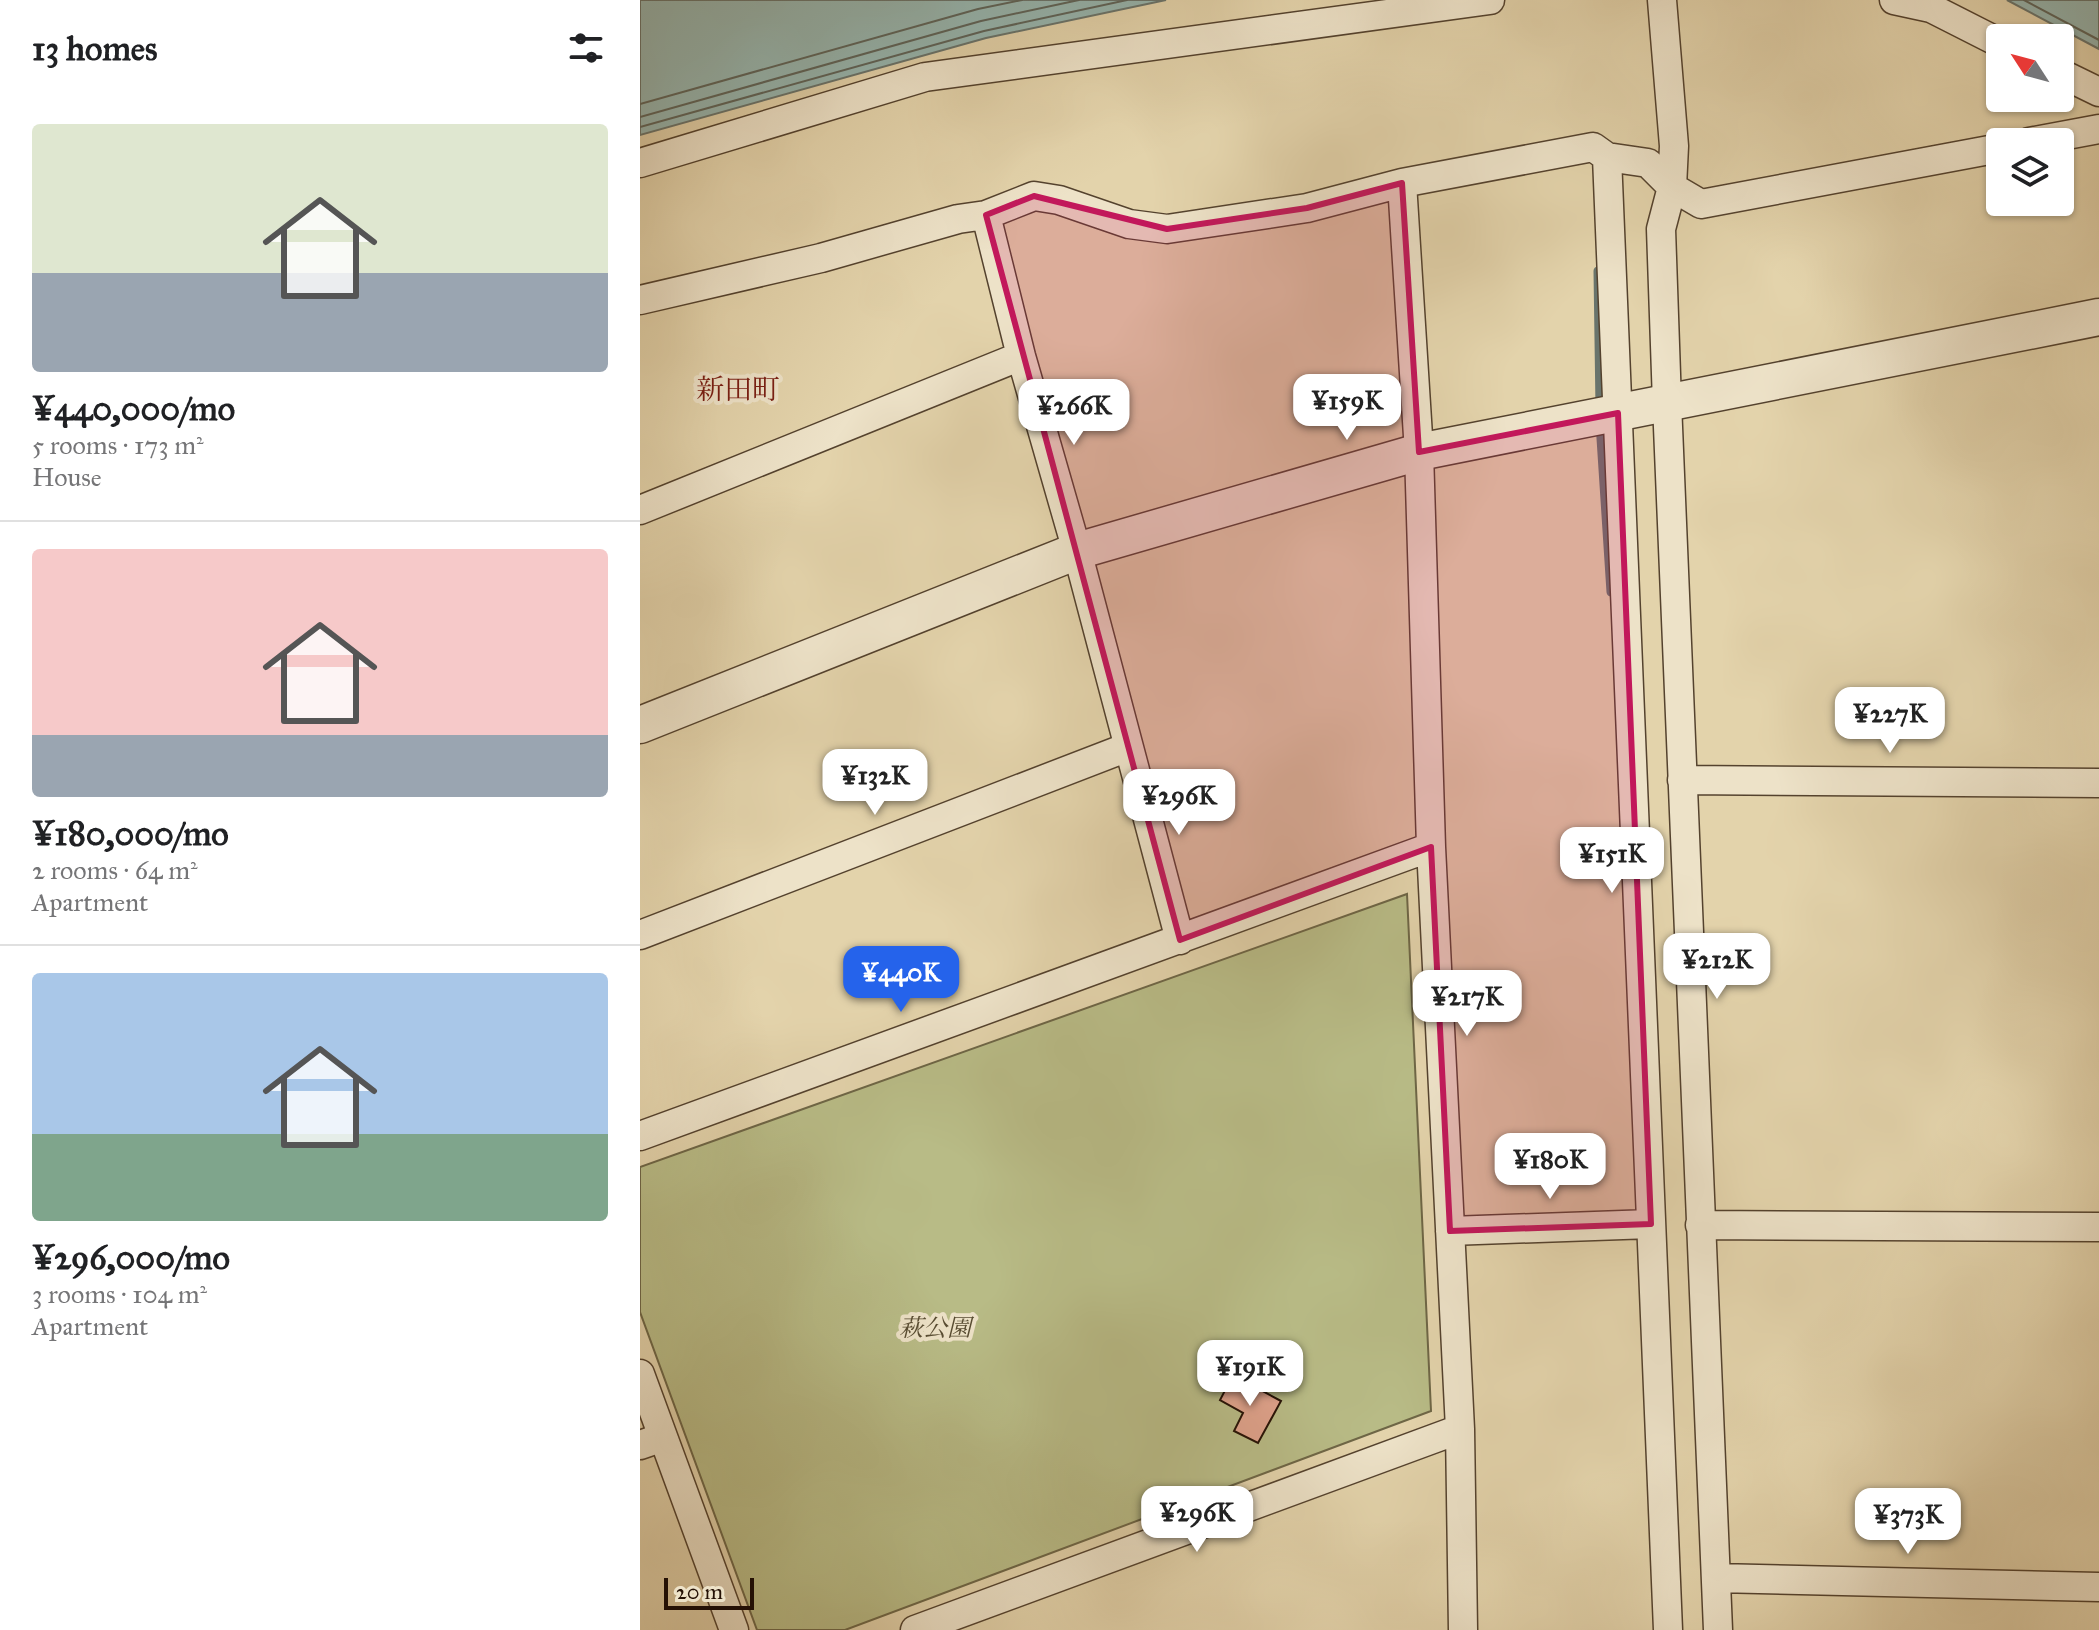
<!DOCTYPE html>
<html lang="en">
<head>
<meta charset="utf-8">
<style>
	body { margin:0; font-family:"IM FELL Great Primer","Noto Serif JP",serif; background:#f6f6f6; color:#202124; height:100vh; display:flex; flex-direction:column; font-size:30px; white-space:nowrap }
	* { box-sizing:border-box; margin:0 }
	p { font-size:26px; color:#757577 }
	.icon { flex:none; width:44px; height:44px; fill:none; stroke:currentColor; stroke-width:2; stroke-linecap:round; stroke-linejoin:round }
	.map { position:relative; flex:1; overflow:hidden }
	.panel { display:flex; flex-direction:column; background:#fff; width:640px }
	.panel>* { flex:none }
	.needle { width:52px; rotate:306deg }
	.fabs { position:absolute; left:1346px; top:24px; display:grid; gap:16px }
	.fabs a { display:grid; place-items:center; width:88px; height:88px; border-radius:8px; background:#fff; box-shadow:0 2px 6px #0004; font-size:40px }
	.scale { position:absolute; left:24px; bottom:20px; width:90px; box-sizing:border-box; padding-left:8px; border:4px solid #251105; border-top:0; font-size:22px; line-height:28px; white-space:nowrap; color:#251105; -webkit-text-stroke:6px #ede2c8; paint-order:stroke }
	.price { position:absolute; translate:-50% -68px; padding:0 18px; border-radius:16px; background:#fff; color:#222; font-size:26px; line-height:52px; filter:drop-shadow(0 2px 4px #0008) }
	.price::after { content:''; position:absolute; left:50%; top:48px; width:24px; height:18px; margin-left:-12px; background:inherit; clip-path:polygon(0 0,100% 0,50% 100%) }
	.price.active { background:#2563eb; color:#fff }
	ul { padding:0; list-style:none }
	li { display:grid; align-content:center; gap:16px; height:424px; padding:0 32px }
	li+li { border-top:2px solid #e0e0e0 }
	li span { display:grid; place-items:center; height:248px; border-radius:8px; color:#555 }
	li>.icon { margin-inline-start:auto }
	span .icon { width:144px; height:144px; fill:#fffc; stroke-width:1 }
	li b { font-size:34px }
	h2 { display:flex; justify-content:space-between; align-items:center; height:96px; padding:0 32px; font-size:34px }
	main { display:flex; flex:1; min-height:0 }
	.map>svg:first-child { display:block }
</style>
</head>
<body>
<main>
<section class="panel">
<h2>13 homes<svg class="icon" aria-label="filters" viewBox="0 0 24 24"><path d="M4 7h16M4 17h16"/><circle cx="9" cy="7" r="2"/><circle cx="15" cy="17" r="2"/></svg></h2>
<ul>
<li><span style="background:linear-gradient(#dfe7d0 60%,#9aa5b1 0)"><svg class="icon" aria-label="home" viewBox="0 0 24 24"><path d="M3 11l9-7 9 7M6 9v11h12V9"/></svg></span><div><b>¥440,000/mo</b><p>5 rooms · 173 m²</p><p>House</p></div></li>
<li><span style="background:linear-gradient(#f6c9c9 75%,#9aa5b1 0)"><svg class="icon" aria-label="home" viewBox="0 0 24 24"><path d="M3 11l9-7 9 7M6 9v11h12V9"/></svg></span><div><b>¥180,000/mo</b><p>2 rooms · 64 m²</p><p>Apartment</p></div></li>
<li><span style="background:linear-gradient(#a9c7e8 65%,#7fa58c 0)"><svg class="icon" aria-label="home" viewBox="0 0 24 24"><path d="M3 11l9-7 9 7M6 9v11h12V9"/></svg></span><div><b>¥296,000/mo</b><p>3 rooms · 104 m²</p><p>Apartment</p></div></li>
</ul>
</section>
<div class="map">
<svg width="1459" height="1630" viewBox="0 0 1459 1630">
	<rect width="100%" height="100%" fill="#e3d3ab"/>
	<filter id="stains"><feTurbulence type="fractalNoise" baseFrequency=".0025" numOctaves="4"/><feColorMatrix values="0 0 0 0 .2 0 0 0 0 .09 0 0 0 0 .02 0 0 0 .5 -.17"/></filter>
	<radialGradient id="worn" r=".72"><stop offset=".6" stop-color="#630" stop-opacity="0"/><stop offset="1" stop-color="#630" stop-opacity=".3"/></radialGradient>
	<!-- green -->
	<path fill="#b8bb86" stroke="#6e6646" stroke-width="2" d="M767,894L791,1411L205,1630H117L0,1312V1167Z"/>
	<!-- water -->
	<path fill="#96b6b0" stroke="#69746c" stroke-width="2" d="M0,0H526L346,38L0,135Z
		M1367,0H1459V49Z"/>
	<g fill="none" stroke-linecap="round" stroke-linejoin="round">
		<!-- shore -->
		<path stroke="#5e645a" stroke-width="2" d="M1384,0L1459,40
			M0,104L338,9L382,0
			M0,117L341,21L439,0
			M0,127L344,31L487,0"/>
		<!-- stream -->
		<path stroke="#69746c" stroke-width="9" d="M958,271L960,408
			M960,423L971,592"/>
	</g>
	<!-- building -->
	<path fill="#e0a38d" stroke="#251105" stroke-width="2" d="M593,1375L641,1401L618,1443L594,1431L603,1413L580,1400Z"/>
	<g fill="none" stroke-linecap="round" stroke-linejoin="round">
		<defs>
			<path id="minor" d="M1022,0L1034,146L1032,187L1021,229L1027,403L1078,1630
				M1254,0L1291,8L1360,43
				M1420,73L1459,92
				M1389,142L1459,129
				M967,157L1028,1630
				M0,163L285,77L850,0
				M762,183L779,452L791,847L820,1429L823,1630
				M346,215L381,356L437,551L540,940
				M0,300L181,258L318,219L346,215L394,196L419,200L489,224L527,229L667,208L762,183L953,147L967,157L1008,163L1032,187L1061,204L1360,148
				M0,510L381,356
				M1042,780L1459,783
				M0,935L488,747
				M0,1136L791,847
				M1060,1225L1459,1227
				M810,1231L1011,1224
				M0,1374L94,1630
				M0,1445L23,1437
				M1076,1578L1459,1587
				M275,1630L820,1429"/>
			<path id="tertiary" d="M0,725L437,551L779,452L1459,317"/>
		</defs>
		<!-- minor casing -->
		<use href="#minor" stroke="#54422e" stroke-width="31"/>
		<!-- tertiary casing -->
		<use href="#tertiary" stroke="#54422e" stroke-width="39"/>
		<!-- minor -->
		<use href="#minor" stroke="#ede2c8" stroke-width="28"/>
		<!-- tertiary -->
		<use href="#tertiary" stroke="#ede2c8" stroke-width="36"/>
	</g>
	<!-- marked area -->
	<path fill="#c2185b" fill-opacity="0.2" stroke="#c2185b" stroke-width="6" stroke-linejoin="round" d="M762,183L779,452L978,413L1011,1224L810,1231L791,847L540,940L346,215L394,196L527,229L667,208Z"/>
	<g text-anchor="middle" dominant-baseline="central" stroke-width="8" stroke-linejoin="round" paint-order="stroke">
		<!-- park labels -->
		<g font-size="24" font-style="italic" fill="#584c32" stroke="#ede2c8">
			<text x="295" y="1328">萩公園</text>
		</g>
		<!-- quarter labels -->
		<g font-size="28" fill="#7a1f14" stroke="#ede2c8">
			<text x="98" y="389">新田町</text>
		</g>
	</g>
	<rect width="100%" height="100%" filter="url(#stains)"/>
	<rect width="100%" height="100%" fill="url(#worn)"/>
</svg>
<div class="fabs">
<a><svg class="needle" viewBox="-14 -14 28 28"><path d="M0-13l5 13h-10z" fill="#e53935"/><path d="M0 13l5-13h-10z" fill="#757577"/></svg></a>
<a><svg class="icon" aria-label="layers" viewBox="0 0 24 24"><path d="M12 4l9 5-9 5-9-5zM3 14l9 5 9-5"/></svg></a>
</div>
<div class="scale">20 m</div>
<b class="price" style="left:707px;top:442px">¥159K</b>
<b class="price" style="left:434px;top:447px">¥266K</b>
<b class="price" style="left:1250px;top:755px">¥227K</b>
<b class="price" style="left:235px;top:817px">¥132K</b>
<b class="price" style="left:539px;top:837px">¥296K</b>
<b class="price" style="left:972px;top:895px">¥151K</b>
<b class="price" style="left:1077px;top:1001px">¥212K</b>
<b class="price active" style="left:261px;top:1014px">¥440K</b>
<b class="price" style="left:827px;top:1038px">¥217K</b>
<b class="price" style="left:910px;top:1201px">¥180K</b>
<b class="price" style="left:610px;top:1408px">¥191K</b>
<b class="price" style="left:557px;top:1554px">¥296K</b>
<b class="price" style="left:1268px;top:1556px">¥373K</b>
</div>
</main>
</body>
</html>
